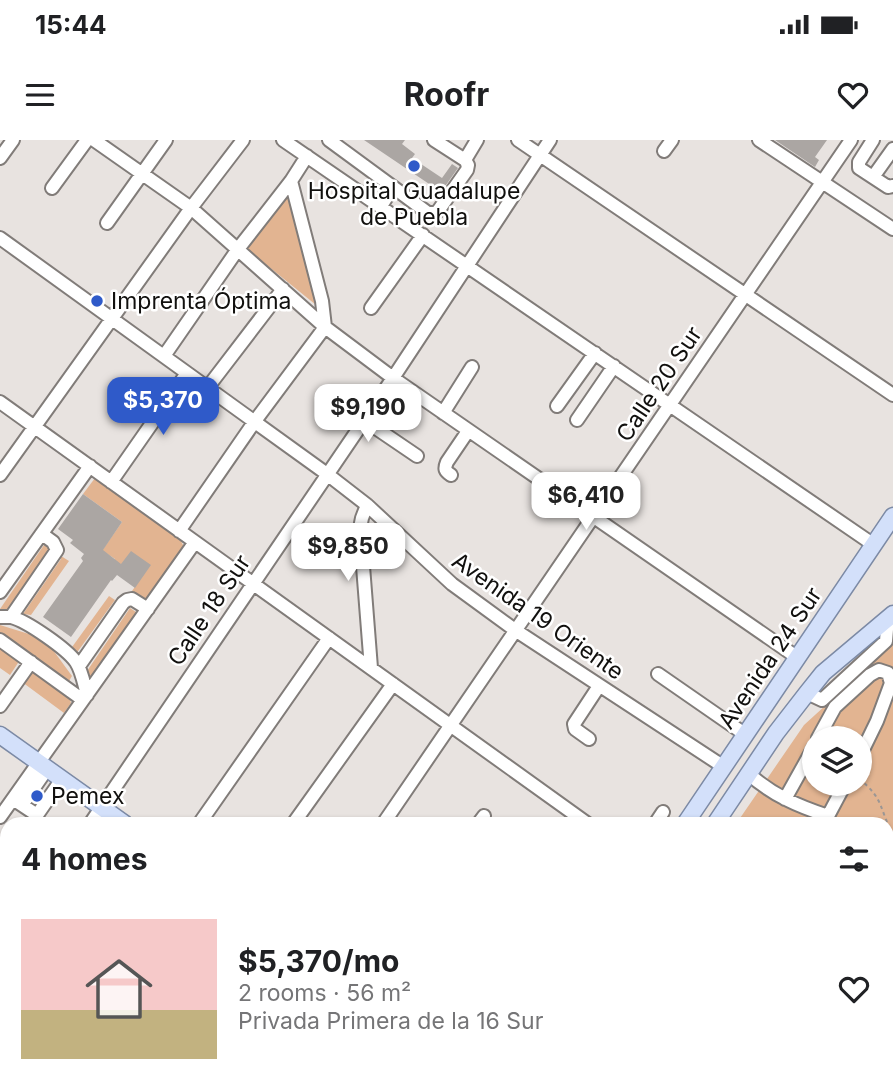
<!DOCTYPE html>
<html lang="en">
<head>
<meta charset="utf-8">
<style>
	body { margin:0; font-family:Inter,sans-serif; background:#f2f2f2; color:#202124; height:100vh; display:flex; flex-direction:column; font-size:26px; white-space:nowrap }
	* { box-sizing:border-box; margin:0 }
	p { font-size:23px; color:#757577 }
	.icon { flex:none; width:38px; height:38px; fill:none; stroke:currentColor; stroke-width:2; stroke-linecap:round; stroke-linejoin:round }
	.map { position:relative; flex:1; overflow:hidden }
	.sheet { position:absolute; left:0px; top:677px; width:894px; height:275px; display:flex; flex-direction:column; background:#fff; border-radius:21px 21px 0 0; box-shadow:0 2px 5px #0004 }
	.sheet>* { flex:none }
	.tools { position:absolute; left:802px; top:586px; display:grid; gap:14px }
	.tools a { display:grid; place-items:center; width:70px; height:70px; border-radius:50%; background:#fff; box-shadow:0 2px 5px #0004; font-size:35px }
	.price { position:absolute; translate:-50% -60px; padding:0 16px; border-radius:14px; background:#fff; color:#222; font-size:23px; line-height:46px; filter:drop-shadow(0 2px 4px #0008) }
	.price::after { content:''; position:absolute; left:50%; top:42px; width:21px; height:16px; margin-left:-10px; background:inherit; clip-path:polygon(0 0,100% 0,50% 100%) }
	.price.current { background:#2f5ac9; color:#fff }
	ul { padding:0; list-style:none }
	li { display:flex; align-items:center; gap:21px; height:175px; padding:0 21px }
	li span { display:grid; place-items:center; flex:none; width:196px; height:140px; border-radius:0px; color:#555 }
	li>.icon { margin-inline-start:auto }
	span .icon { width:84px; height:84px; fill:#fffc; stroke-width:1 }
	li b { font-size:30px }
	h2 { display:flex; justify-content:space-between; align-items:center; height:84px; padding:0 21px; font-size:30px }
	.status { display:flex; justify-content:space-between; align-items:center; height:49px; padding:0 35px; background:#fff; direction:ltr }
	.status svg { height:19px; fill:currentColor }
	header { display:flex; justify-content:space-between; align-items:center; height:91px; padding:0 21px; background:#fff; font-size:32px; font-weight:700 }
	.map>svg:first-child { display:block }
</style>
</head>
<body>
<div class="status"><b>15:44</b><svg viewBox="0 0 49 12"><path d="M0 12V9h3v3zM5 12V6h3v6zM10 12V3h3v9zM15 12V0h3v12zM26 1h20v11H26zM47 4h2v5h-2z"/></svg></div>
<header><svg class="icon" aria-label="menu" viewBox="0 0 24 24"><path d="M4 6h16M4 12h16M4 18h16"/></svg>Roofr<svg class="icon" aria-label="heart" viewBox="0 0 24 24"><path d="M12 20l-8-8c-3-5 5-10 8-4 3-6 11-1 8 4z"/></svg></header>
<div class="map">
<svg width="893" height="951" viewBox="0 0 893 951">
	<rect width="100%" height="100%" fill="#e8e3e0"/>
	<!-- green -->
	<path fill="#e2b491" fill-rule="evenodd" d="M288,49L321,169L247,109Z
		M95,338L181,401L184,407L179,420L148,462L132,451L150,425L118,428L112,424L115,419L106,413L99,415L122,382L83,354Z
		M44,405L52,410L8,473L0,472V469Z
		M61,416L69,421L31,475L23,474L61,419Z
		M109,456L115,460L73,518L67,514Z
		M130,468L139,474L93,540L87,531Z
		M0,485L45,499L72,536L69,541L0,494Z
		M0,504L17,516L18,523L10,535L0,528Z
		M893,504V951H554L558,945H887V684H736L804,585ZM814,598H859V644H814Z
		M36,531L68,553L71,563L64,573L22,542L28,533Z"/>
	<!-- water -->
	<path fill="#7d9ad8" d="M893,798V879H887V800Z"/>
	<!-- building -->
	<path fill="#aba6a3" d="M364,0H405L402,4L415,14L412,18L442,38L452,24L458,28L441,52Z
		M775,0H827L815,17L819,20L815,27Z
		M83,354L122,382L103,410L121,424L131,411L151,425L135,448L117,435L112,441L111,440L71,497L43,477L83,421L81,418L84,414L70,403L73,400L58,389Z"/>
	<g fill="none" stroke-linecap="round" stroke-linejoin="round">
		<defs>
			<path id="minor" d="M94,0L191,68L325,187L393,238L798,518
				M283,0L874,405
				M329,0L393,47
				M518,0L893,255
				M759,0L893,89
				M873,0L859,22V28L888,47L893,46
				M664,11L672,0
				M0,18L13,0
				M465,20L477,0
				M873,37L893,9
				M52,48L87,0
				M381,66L393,47L428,73H435L438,71L467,30L468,25L465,20L434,0
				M107,83L166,0
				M0,98L327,334L367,365L452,444L515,490L724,627
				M371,168L423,95
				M164,216L238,109L291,41L307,16
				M208,247L283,149
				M0,262L588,684
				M557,266L595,213
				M443,273L472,227
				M364,280L417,316
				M577,280L614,226
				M0,335L191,68L243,0
				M451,335C445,331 444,329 447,322L468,291
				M111,342L187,233
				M367,365L362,378L360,388L371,528
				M179,391L255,281L325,187L322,161L291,41
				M0,452L90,326
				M0,477C1,477 10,477 11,477C27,481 67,509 76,522C82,531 84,544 87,555
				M11,477L57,410L53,402L42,394
				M0,500L83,560
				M79,526L123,463L127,460L132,459L148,469
				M658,534L746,595
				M807,553L822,560L886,501L888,478
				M0,566L31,522
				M818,598L835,567L870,535L879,530L888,533L891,543L877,581L859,618
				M589,599L575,589L574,584L599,546
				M749,634C772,655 798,666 828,676L845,644
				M13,659L37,675L62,639
				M785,659L814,607
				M22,665L47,629
				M0,677L195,402
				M90,684L393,238L550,0
				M199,684L329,498
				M293,684L393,544
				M383,684L851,0
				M478,684L484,676
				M655,684L663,672
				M0,833L7,821
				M12,951L16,945
				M103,951L107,945
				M192,951L196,945
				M295,951L299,945
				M392,951L396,945"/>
			<path id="major" d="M0,595L125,684
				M685,684L893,376
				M715,684L776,593L807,553L823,533L893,474
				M490,945L498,951
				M534,951L538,945"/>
		</defs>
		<!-- minor casing -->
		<use href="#minor" stroke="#817c79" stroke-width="16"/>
		<!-- major casing -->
		<use href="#major" stroke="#7c8aa5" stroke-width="19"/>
		<!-- path -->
		<path stroke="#9a9694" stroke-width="2" stroke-dasharray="3.5 3.5" stroke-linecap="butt" d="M859,639C885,659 879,670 893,694
			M887,784L893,778
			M2,811L7,803
			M887,884L893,877
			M887,896L893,889
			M844,945L849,951
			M596,951V945
			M691,951L694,945
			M705,951L707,945
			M746,951V945
			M792,951L794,945
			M830,951L835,945
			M839,951L844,946"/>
		<!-- minor -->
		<use href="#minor" stroke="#fff" stroke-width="12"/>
		<!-- major -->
		<use href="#major" stroke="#d3e0fa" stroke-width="16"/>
	</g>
	<!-- markers -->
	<g fill="#2f5ac9" stroke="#fff" stroke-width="2.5">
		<circle cx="414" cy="26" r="7"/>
		<circle cx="97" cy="161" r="7"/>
		<circle cx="37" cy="656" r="7"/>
	</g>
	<g text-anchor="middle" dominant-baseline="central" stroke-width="5" stroke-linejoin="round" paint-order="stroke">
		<!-- poi labels -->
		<g font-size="23" fill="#11100e" stroke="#fff" text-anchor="start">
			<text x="414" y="51" text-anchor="middle">Hospital Guadalupe<tspan x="414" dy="26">de Puebla</tspan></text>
			<text x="111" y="161">Imprenta Óptima</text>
			<text x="51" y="656">Pemex</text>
		</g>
		<!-- street labels -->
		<g font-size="23" fill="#11100e" stroke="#fff">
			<text transform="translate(659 244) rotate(-56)">Calle 20 Sur</text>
			<text transform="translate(209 470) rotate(-56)">Calle 18 Sur</text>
			<text transform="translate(538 476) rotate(35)">Avenida 19 Oriente</text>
			<text transform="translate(770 518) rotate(-56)">Avenida 24 Sur</text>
		</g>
	</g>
</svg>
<div class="tools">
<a><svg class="icon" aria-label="layers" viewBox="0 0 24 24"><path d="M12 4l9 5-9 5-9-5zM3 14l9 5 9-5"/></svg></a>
</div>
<b class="price current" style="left:163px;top:297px">$5,370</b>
<b class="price" style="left:368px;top:304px">$9,190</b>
<b class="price" style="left:586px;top:392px">$6,410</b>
<b class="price" style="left:348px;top:443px">$9,850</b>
<section class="sheet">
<h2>4 homes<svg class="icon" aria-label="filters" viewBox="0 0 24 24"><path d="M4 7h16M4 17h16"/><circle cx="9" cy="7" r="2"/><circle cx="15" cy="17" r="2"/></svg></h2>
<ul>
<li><span style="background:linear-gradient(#f6c9c9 65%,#c2b280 0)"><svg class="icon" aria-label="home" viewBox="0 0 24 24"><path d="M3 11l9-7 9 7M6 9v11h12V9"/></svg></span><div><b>$5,370/mo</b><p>2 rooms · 56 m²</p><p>Privada Primera de la 16 Sur</p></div><svg class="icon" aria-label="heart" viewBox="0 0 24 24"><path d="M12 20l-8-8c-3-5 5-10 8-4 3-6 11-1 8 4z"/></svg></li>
</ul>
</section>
</div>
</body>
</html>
